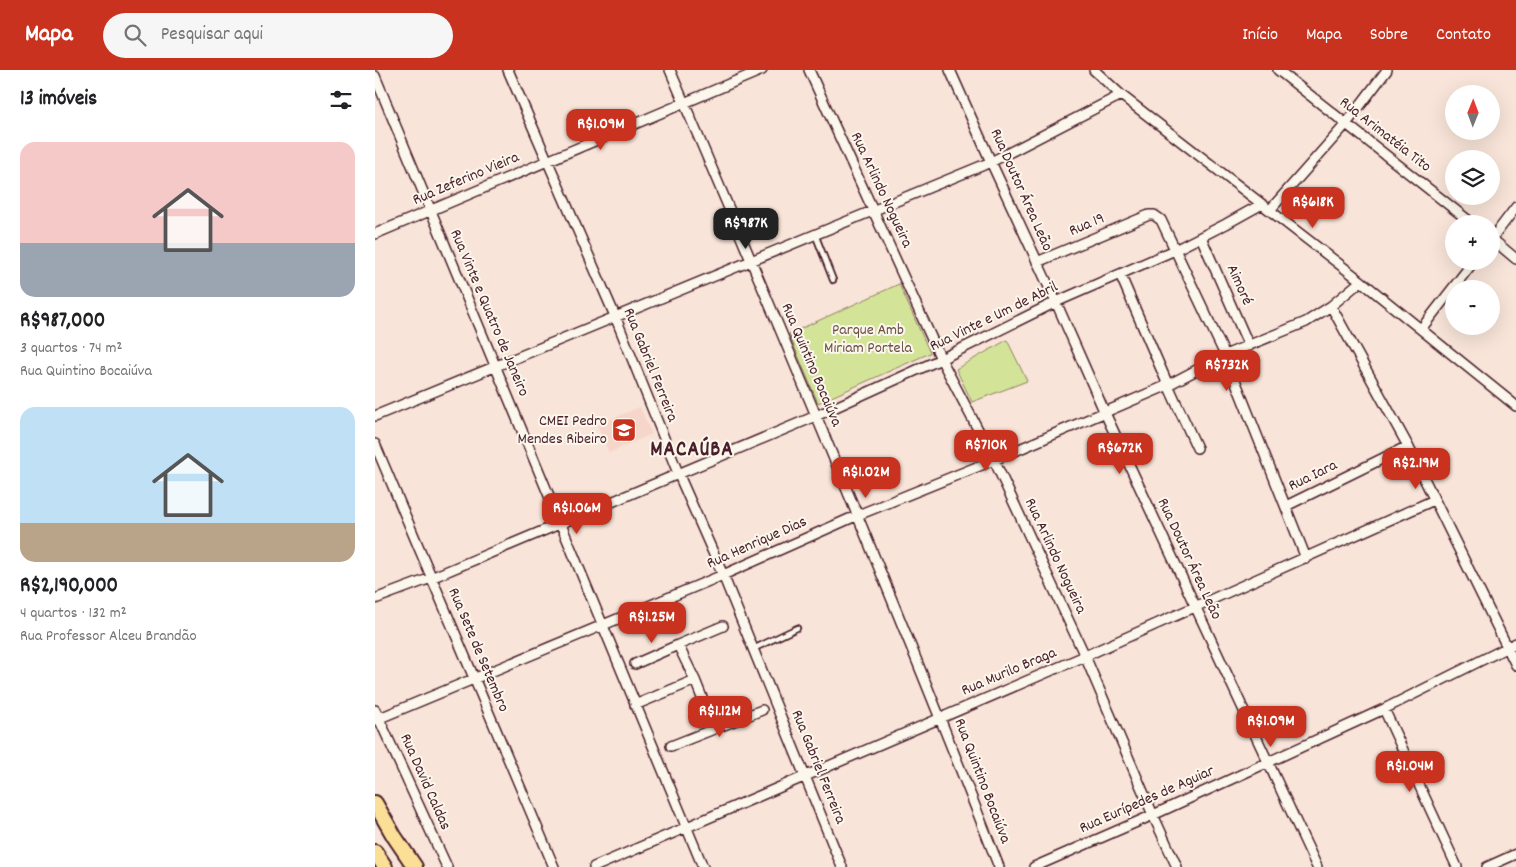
<!DOCTYPE html>
<html lang="pt">
<head>
<meta charset="utf-8">
<style>
	body { margin:0; font-family:Dekko,sans-serif; background:#f6f6f6; color:#202124; height:100vh; display:flex; flex-direction:column; font-size:19px; white-space:nowrap }
	* { box-sizing:border-box; margin:0 }
	p { font-size:16px; color:#757577 }
	.icon { flex:none; width:28px; height:28px; fill:none; stroke:currentColor; stroke-width:2; stroke-linecap:round; stroke-linejoin:round }
	.map { position:relative; flex:1; overflow:hidden }
	.side { display:flex; flex-direction:column; background:#fff; width:375px }
	.side>* { flex:none }
	.needle { width:32px; rotate:1deg }
	.fabs { position:absolute; left:1070px; top:15px; display:grid; gap:10px }
	.fabs a { display:grid; place-items:center; width:55px; height:55px; border-radius:50%; background:#fff; box-shadow:0 5px 20px #0002; font-size:25px }
	.price { position:absolute; translate:-50% -42px; padding:0 11px; border-radius:10px; background:#c8321e; color:#fff; font-size:16px; line-height:32px; filter:drop-shadow(0 1px 2px #0008) }
	.price::after { content:''; position:absolute; left:50%; top:30px; width:15px; height:11px; margin-left:-8px; background:inherit; clip-path:polygon(0 0,100% 0,50% 100%) }
	.price.current { background:#222; color:#fff }
	ul { padding:0; list-style:none }
	li { display:grid; align-content:center; gap:10px; height:265px; padding:0 20px }
	li span { display:grid; place-items:center; height:155px; border-radius:15px; color:#555 }
	li>.icon { margin-inline-start:auto }
	span .icon { width:90px; height:90px; fill:#fffc; stroke-width:1 }
	li b { font-size:21px }
	h2 { display:flex; justify-content:space-between; align-items:center; height:60px; padding:0 20px; font-size:21px }
	header { display:flex; align-items:center; gap:30px; box-sizing:border-box; height:70px; padding:0 25px; background:#c8321e; color:#fff }
	header strong { font-size:24px }
	nav { display:flex; gap:28px; margin-inline-start:auto; font-size:18px }
	.search { width:350px; height:45px; background:#f6f6f6; display:flex; align-items:center; gap:12px; box-sizing:border-box; padding:0 18px; border-radius:28px; color:#757577; font-size:19px }
	main { display:flex; flex:1; min-height:0 }
	.map>svg:first-child { display:block }
</style>
</head>
<body>
<header>
<strong>Mapa</strong>
<div class="search"><svg class="icon" aria-label="search" viewBox="0 0 24 24"><circle cx="10" cy="10" r="6"/><path d="M15 15l6 6"/></svg>Pesquisar aqui</div>
<nav><a>Início</a><a>Mapa</a><a>Sobre</a><a>Contato</a></nav>
</header>
<main>
<section class="side">
<h2>13 imóveis<svg class="icon" aria-label="filters" viewBox="0 0 24 24"><path d="M4 7h16M4 17h16"/><circle cx="9" cy="7" r="2"/><circle cx="15" cy="17" r="2"/></svg></h2>
<ul>
<li><span style="background:linear-gradient(#f6c9c9 65%,#9aa5b1 0)"><svg class="icon" aria-label="home" viewBox="0 0 24 24"><path d="M3 11l9-7 9 7M6 9v11h12V9"/></svg></span><div><b>R$987,000</b><p>3 quartos · 74 m²</p><p>Rua Quintino Bocaiúva</p></div></li>
<li><span style="background:linear-gradient(#bfe0f5 75%,#b9a48a 0)"><svg class="icon" aria-label="home" viewBox="0 0 24 24"><path d="M3 11l9-7 9 7M6 9v11h12V9"/></svg></span><div><b>R$2,190,000</b><p>4 quartos · 132 m²</p><p>Rua Professor Alceu Brandão</p></div></li>
</ul>
</section>
<div class="map">
<svg width="1141" height="797" viewBox="0 0 1141 797">
	<rect width="100%" height="100%" fill="#f8e4d8"/>
	<filter id="ink" filterUnits="userSpaceOnUse"><feTurbulence type="fractalNoise" baseFrequency=".02" numOctaves="2"/><feDisplacementMap in="SourceGraphic" scale="10" xChannelSelector="R" yChannelSelector="G"/><feConvolveMatrix kernelMatrix="1 2 1 2 8 2 1 2 1" color-interpolation-filters="sRGB"/></filter>
	<g filter="url(#ink)">
		<!-- built -->
		<path fill="#f6d6ca" d="M265,337L277,364L234,383L222,355Z"/>
		<!-- green -->
		<path fill="#d3e498" stroke="#8e8262" d="M524,214L555,283L443,333L414,264Z
			M632,270L652,311L597,332L581,299Z"/>
		<g fill="none" stroke-linecap="round" stroke-linejoin="round">
			<defs>
				<path id="service" d="M440,164L458,210
					M378,579L422,558"/>
				<path id="minor" d="M133,0L240,246L303,403L348,505L467,797
					M295,0C408,264 519,529 624,797
					M434,0L566,289L619,390L710,586L778,745L802,797
					M575,0L616,92L681,232L730,343L942,797
					M719,0L746,25L986,211L1141,336
					M903,0L1098,154
					M0,6L328,797
					M895,140L971,54L1012,0
					M0,164L387,0
					M826,167L874,276
					M1116,168L1141,189
					M1116,170L1141,137
					M662,192L774,145H779L786,150L850,285L931,488
					M745,204L793,315L822,378
					M956,236L1033,376L1141,595
					M1046,259L1099,191
					M0,346L616,92L746,25
					M0,374L179,797
					M911,436L1033,376
					M0,529L56,508L441,346L566,289L681,232L800,180L851,154L887,134
					M260,594L303,575
					M320,610L303,575L348,556
					M260,635L320,610L339,658
					M1009,639L1082,797
					M0,640L72,797
					M0,650L348,505L483,445L619,390L793,315L850,285L931,252L956,236L986,211
					M296,676L387,640
					M219,797L710,586L1059,430
					M659,797L778,745L1009,639L1141,573
					M1112,797L1141,784"/>
				<path id="primary" d="M0,733L19,766L40,797
					M0,782L10,797"/>
			</defs>
			<!-- service casing -->
			<use href="#service" stroke="#4a1f2b" stroke-width="8"/>
			<!-- minor casing -->
			<use href="#minor" stroke="#4a1f2b" stroke-width="12"/>
			<!-- primary casing -->
			<use href="#primary" stroke="#4a1f2b" stroke-width="18"/>
			<!-- service -->
			<use href="#service" stroke="#fbf7ec" stroke-width="4.5"/>
			<!-- minor -->
			<use href="#minor" stroke="#fbf7ec" stroke-width="9"/>
			<!-- primary -->
			<use href="#primary" stroke="#fbdf96" stroke-width="14"/>
		</g>
	</g>
	<!-- icons -->
	<defs>
		<symbol id="school-square" viewBox="-11 -11 22 22"><rect x="-9" y="-9" width="18" height="18" rx="4" fill="#c8321e" stroke="#fbf7ec"/><path d="M0-5L7-2L0 1L-7-2ZM-4 1L0 2.5L4 1V4Q0 6-4 4Z" fill="#fff"/></symbol>
	</defs>
	<g fill-rule="evenodd">
		<use href="#school-square" x="235" y="346" width="28" height="28"/>
	</g>
	<g text-anchor="middle" dominant-baseline="central" stroke-width="4" stroke-linejoin="round" paint-order="stroke">
		<!-- street labels -->
		<g font-size="16" fill="#4a1f2b" stroke="#fbf7ec">
			<text transform="translate(1010 65) rotate(38)">Rua Arimatéia Tito</text>
			<text transform="translate(91 109) rotate(-23)">Rua Zeferino Vieira</text>
			<text transform="translate(506 120) rotate(65)">Rua Arlindo Nogueira</text>
			<text transform="translate(646 120) rotate(66)">Rua Doutor Área Leão</text>
			<text transform="translate(712 155) rotate(-23)">Rua 19</text>
			<text transform="translate(864 215) rotate(66)">Aimoré</text>
			<text transform="translate(114 243) rotate(67)">Rua Vinte e Quatro de Janeiro</text>
			<text transform="translate(619 247) rotate(-26)">Rua Vinte e Um de Abril</text>
			<text transform="translate(275 295) rotate(68)">Rua Gabriel Ferreira</text>
			<text transform="translate(436 295) rotate(67)">Rua Quintino Bocaiúva</text>
			<text transform="translate(938 406) rotate(-26)">Rua Iara</text>
			<text transform="translate(382 473) rotate(-24)">Rua Henrique Dias</text>
			<text transform="translate(680 486) rotate(65)">Rua Arlindo Nogueira</text>
			<text transform="translate(814 489) rotate(65)">Rua Doutor Área Leão</text>
			<text transform="translate(103 580) rotate(67)">Rua Sete de Setembro</text>
			<text transform="translate(634 602) rotate(-23)">Rua Murilo Braga</text>
			<text transform="translate(443 697) rotate(68)">Rua Gabriel Ferreira</text>
			<text transform="translate(607 711) rotate(69)">Rua Quintino Bocaiúva</text>
			<text transform="translate(50 712) rotate(66)">Rua David Caldas</text>
			<text transform="translate(772 730) rotate(-24)">Rua Eurípedes de Aguiar</text>
		</g>
		<!-- park labels -->
		<g font-size="16" fill="#6c5046" stroke="#fbf7ec">
			<text x="493" y="260">Parque Amb<tspan x="493" dy="18">Miriam Portela</tspan></text>
		</g>
		<!-- poi labels -->
		<g font-size="16" fill="#4a1f2b" stroke="#fbf7ec" text-anchor="end">
			<text x="232" y="351">CMEI Pedro<tspan x="232" dy="18">Mendes Ribeiro</tspan></text>
		</g>
		<!-- district labels -->
		<g font-size="21" font-weight="bold" letter-spacing="1" fill="#4a1f2b" stroke="#fbf7ec">
			<text x="317" y="381">MACAÚBA</text>
		</g>
	</g>
</svg>
<div class="fabs">
<a><svg class="needle" viewBox="-14 -14 28 28"><path d="M0-13l5 13h-10z" fill="#e53935"/><path d="M0 13l5-13h-10z" fill="#757577"/></svg></a>
<a><svg class="icon" aria-label="layers" viewBox="0 0 24 24"><path d="M12 4l9 5-9 5-9-5zM3 14l9 5 9-5"/></svg></a>
<a>+</a>
<a>−</a>
</div>
<b class="price" style="left:226px;top:81px">R$1.09M</b>
<b class="price" style="left:938px;top:159px">R$618K</b>
<b class="price current" style="left:371px;top:180px">R$987K</b>
<b class="price" style="left:852px;top:322px">R$732K</b>
<b class="price" style="left:611px;top:402px">R$710K</b>
<b class="price" style="left:745px;top:405px">R$672K</b>
<b class="price" style="left:1041px;top:420px">R$2.19M</b>
<b class="price" style="left:491px;top:429px">R$1.02M</b>
<b class="price" style="left:202px;top:465px">R$1.06M</b>
<b class="price" style="left:277px;top:574px">R$1.25M</b>
<b class="price" style="left:345px;top:668px">R$1.12M</b>
<b class="price" style="left:896px;top:678px">R$1.09M</b>
<b class="price" style="left:1035px;top:723px">R$1.04M</b>
</div>
</main>
</body>
</html>
